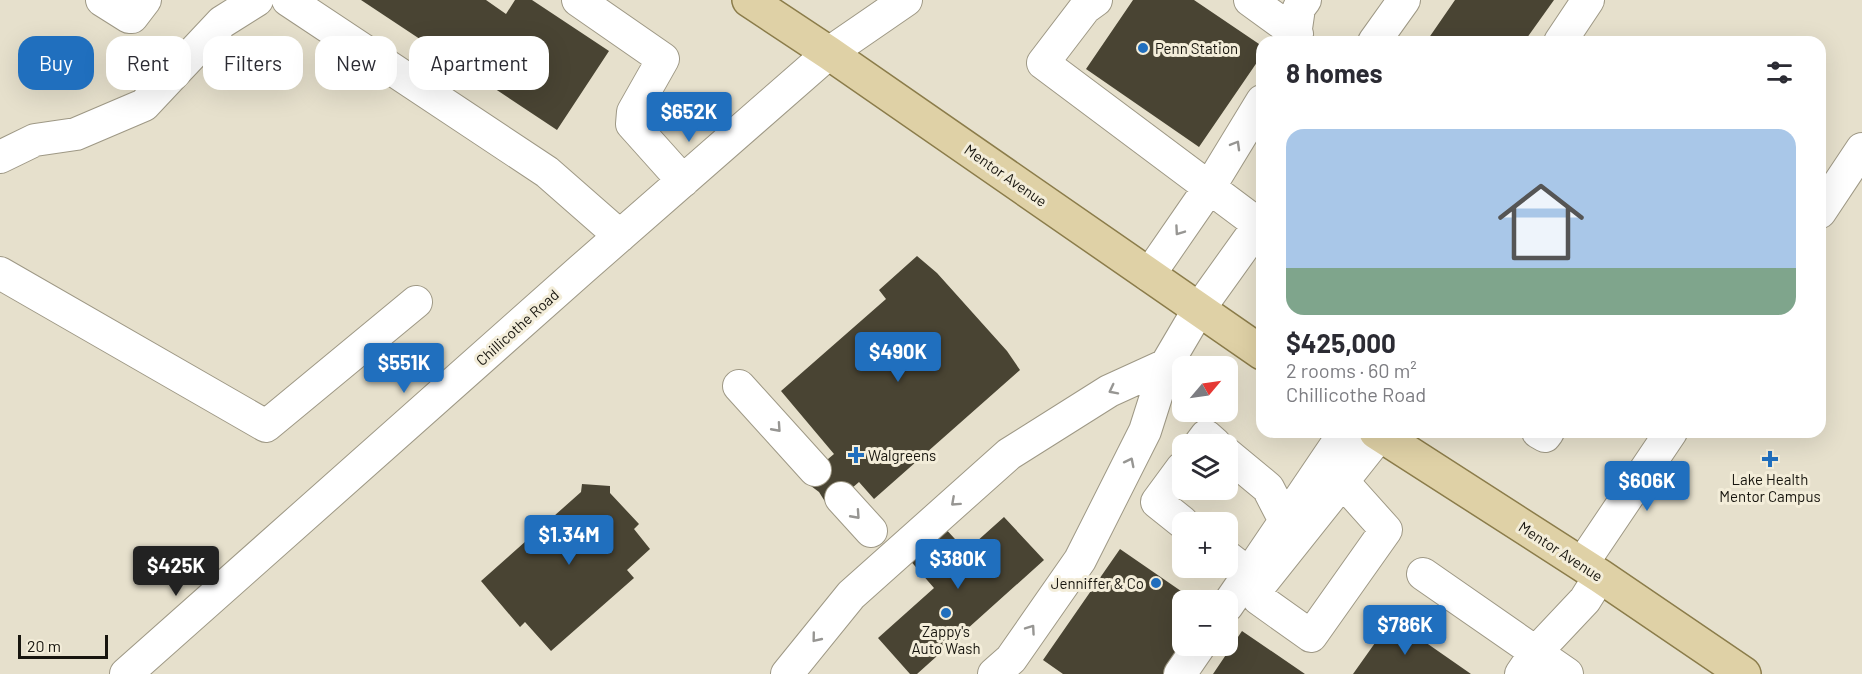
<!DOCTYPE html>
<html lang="en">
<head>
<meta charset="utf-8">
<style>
	body { margin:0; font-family:Barlow,sans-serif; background:#f7f7f7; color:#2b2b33; height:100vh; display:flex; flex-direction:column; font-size:22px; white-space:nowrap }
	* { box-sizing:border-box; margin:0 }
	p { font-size:20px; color:#7c7c81 }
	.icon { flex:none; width:33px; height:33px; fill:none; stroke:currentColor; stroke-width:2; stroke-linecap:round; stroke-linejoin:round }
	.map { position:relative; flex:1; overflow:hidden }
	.side { position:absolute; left:1256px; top:36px; width:570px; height:402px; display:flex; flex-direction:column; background:#fff; border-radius:18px; box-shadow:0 6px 24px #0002 }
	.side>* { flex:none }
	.hud { position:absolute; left:18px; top:36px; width:570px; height:54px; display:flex; gap:12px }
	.needle { width:39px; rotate:61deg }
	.fabs { position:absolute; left:1172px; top:356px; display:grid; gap:12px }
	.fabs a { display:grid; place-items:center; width:66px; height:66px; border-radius:12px; background:#fff; box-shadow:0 6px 24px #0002; font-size:30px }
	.scale { position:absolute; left:18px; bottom:15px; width:90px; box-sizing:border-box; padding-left:6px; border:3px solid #17150e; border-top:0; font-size:16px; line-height:21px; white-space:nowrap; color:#17150e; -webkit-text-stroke:4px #f3edd9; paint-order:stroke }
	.price { position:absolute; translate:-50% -51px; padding:0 14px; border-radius:6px; background:#206fbe; color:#fff; font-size:20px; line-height:39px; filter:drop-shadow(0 2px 3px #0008) }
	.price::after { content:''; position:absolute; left:50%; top:36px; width:18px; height:14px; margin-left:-9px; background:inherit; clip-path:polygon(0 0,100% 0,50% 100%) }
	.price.on { background:#222; color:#fff }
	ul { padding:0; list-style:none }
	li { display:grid; align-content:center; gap:12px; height:318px; padding:0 30px }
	li span { display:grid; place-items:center; height:186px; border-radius:18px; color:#555 }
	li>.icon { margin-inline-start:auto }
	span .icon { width:108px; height:108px; fill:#fffc; stroke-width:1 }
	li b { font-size:26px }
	h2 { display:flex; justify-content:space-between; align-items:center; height:72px; padding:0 30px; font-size:26px }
	.chip { padding:0 21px; border-radius:18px; background:#fff; box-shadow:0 6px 24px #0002; font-size:21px; line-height:54px }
	.chip.on { background:#206fbe; color:#fff }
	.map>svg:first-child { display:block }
</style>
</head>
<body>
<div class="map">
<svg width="1862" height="674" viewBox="0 0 1862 674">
	<rect width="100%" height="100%" fill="#e6e0cc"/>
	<!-- building -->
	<path fill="#494433" d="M361,0H486L506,14L515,0H532L609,51L557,130Z
		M1133,0H1194L1262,46V55L1199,147L1086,69Z
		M1455,0H1554L1524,42H1426Z
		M917,256L937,273L1007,351L1020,370L874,499L859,482L829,508L819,492L803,480L834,454L781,391L886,299L879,290Z
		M582,484L610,486V493L639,524L634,529L650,549L627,570L634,578L551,651L525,622L520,627L481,581L581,492Z
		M1004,517L1044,560L917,674H910L878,638L934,588L908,558L943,526L966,551Z
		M1120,549L1194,600H1182V645L1167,674H1063L1043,660Z
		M1392,619L1471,674H1353Z
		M1242,631L1305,674H1213Z"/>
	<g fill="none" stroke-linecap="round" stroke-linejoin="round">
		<defs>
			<path id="minor" d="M102,0L129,17H132L145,0
				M288,0L547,172L620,236
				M578,0L663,59L633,112L632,124L683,181
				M1096,0L1085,8L1043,63L1262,227
				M1250,0L1297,34
				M1294,42L1299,8L1305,0
				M1374,42L1404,0
				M1560,42L1588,0
				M0,157L35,140L76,134L144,105L222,22L257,0
				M1820,212L1862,149
				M0,273L266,426L416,302
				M1149,275L1209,188L1262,101
				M739,386L815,470
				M1538,432L1545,436L1548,432
				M1200,444L1206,436L1215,444
				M1227,454L1268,488L1285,521
				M1182,468L1157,502L1182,522
				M1343,482L1386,530L1311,636L1259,599L1257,589L1382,432
				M841,498L871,531
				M1227,557L1249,574L1345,432
				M1582,564L1671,432
				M1423,574L1567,674
				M1227,606L1249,574
				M126,674L582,269L829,53L906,0
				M787,674L851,595L1009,454L1109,391L1166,365
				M994,674L1011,659L1080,560L1145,431L1166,365L1199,309L1262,221
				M1180,674L1200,645
				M1521,674L1536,652L1585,600L1600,576"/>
			<path id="major" d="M749,0L829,53L1262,353
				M1376,432L1600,576L1744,674"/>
		</defs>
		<!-- minor casing -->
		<use href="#minor" stroke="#9e9885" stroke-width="34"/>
		<!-- major casing -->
		<use href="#major" stroke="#8b7c4a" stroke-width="36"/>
		<!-- minor -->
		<use href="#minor" stroke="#fff" stroke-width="32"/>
		<!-- major -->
		<use href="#major" stroke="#dfd1a6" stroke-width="33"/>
	</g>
	<!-- one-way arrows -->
	<defs><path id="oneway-chevron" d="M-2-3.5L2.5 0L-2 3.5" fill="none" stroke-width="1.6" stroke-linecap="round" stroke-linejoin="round" transform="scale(1.5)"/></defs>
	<g stroke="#979693">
		<use href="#oneway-chevron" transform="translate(1236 145) rotate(-60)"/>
		<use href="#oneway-chevron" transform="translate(1179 231) rotate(125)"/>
		<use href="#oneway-chevron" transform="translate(1113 390) rotate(153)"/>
		<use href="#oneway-chevron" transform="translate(777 428) rotate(48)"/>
		<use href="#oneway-chevron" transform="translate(1130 462) rotate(-63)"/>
		<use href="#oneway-chevron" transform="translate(955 502) rotate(138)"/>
		<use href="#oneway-chevron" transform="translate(856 515) rotate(48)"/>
		<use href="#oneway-chevron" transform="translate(1031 629) rotate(-55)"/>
		<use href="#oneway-chevron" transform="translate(816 638) rotate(129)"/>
	</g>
	<!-- markers -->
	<g fill="#206fbe" stroke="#f3edd9" stroke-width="2">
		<circle cx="1143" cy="48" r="6"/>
		<path d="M853 446h6v6h6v6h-6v6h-6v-6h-6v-6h6z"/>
		<path d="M1767 450h6v6h6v6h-6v6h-6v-6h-6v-6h6z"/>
		<circle cx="1156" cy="583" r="6"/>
		<circle cx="946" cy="613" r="6"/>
	</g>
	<g text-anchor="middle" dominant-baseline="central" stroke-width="6" stroke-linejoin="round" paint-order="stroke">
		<!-- poi labels -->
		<g font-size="15" fill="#17150e" stroke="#f3edd9" text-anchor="start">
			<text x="1155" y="48">Penn Station</text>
			<text x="868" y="455">Walgreens</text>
			<text x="1770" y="479" text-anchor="middle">Lake Health<tspan x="1770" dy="17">Mentor Campus</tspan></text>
			<text x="1144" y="583" text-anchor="end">Jenniffer &amp; Co</text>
			<text x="946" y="631" text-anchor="middle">Zappy's<tspan x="946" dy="17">Auto Wash</tspan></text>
		</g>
		<!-- street labels -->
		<g font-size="15" fill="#17150e" stroke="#f3edd9">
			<text transform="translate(1006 175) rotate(35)">Mentor Avenue</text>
			<text transform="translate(517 327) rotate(-42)">Chillicothe Road</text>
			<text transform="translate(1561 551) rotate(33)">Mentor Avenue</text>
		</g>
	</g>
</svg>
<div class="fabs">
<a><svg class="needle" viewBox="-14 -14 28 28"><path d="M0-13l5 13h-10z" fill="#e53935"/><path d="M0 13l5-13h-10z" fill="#7c7c81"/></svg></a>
<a><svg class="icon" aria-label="layers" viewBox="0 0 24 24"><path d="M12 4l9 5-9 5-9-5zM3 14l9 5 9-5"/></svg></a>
<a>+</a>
<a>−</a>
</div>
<div class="scale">20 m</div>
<b class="price" style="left:689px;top:143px">$652K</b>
<b class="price" style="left:898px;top:383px">$490K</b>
<b class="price" style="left:404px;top:394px">$551K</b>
<b class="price" style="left:1647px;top:512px">$606K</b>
<b class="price" style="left:569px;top:566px">$1.34M</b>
<b class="price" style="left:958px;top:590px">$380K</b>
<b class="price on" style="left:176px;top:597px">$425K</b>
<b class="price" style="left:1405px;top:656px">$786K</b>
<div class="hud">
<a class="chip on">Buy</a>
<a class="chip">Rent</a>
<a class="chip">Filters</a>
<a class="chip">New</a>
<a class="chip">Apartment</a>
</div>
<section class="side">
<h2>8 homes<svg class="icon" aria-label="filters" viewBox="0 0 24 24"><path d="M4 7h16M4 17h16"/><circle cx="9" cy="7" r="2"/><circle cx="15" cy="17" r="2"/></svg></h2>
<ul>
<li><span style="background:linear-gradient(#a9c7e8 75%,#7fa58c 0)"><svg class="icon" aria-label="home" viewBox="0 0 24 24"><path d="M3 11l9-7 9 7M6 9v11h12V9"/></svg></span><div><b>$425,000</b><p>2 rooms · 60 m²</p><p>Chillicothe Road</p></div></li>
</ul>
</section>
</div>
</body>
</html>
